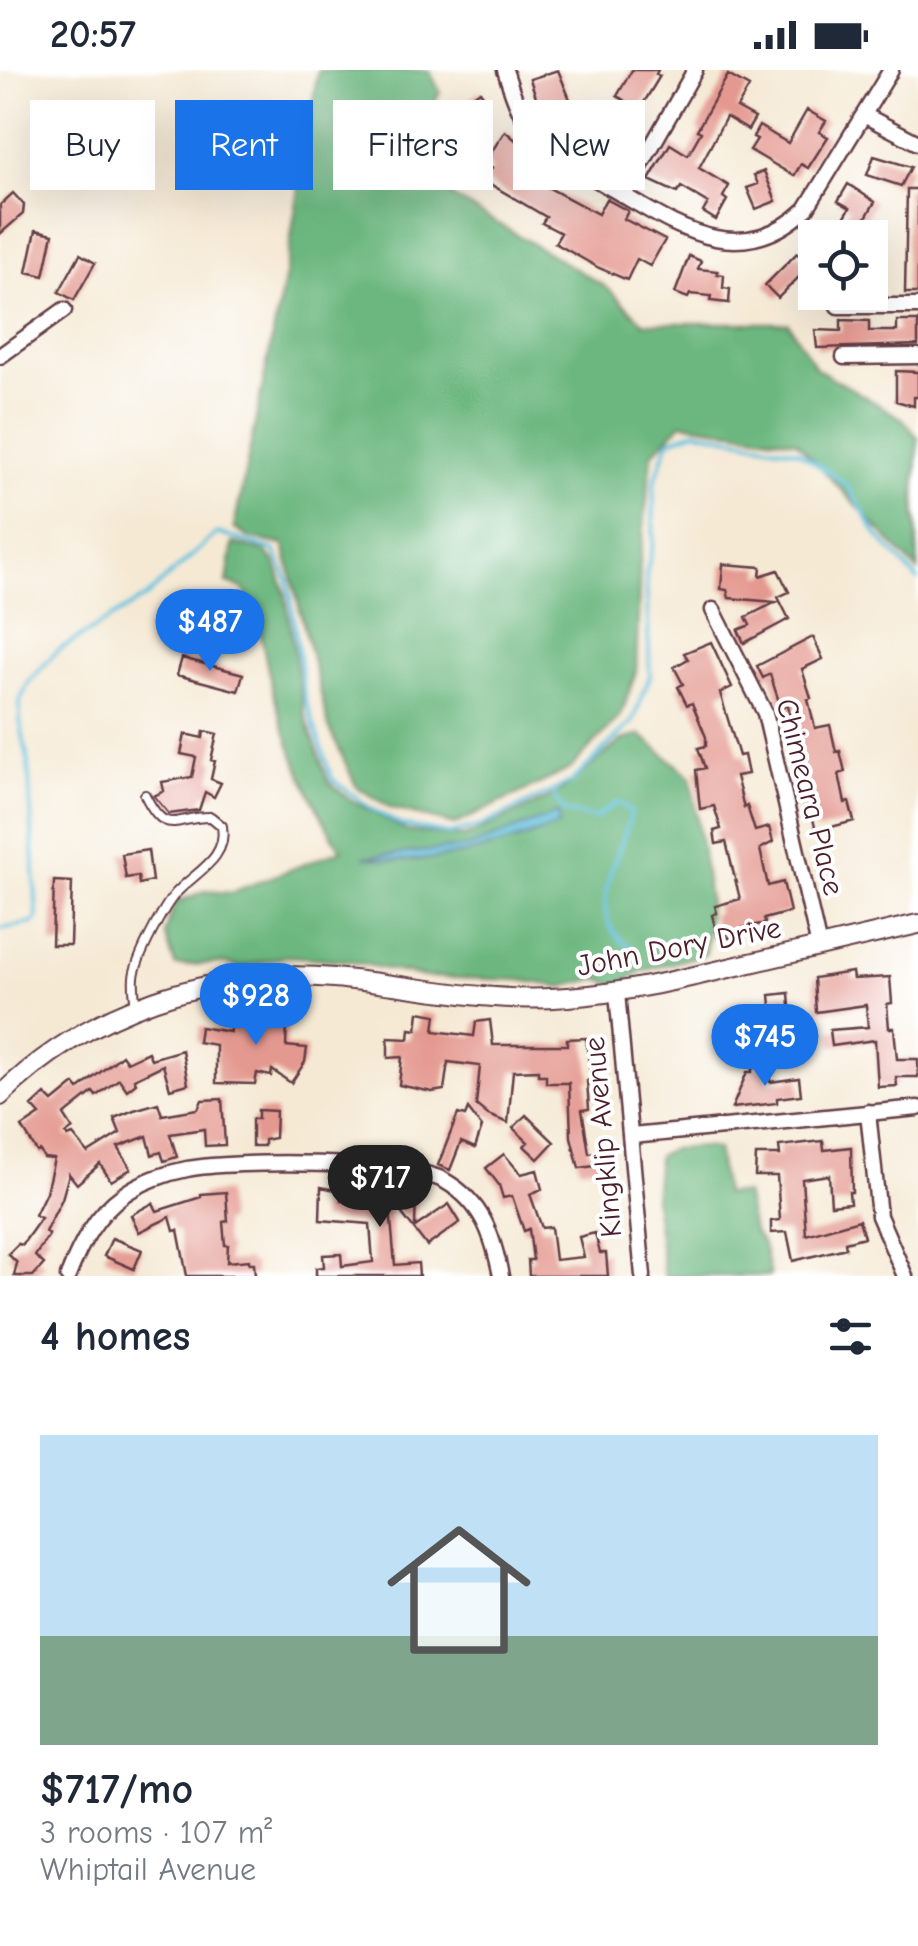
<!DOCTYPE html>
<html lang="en">
<head>
<meta charset="utf-8">
<style>
	body { margin:0; font-family:"Comic Neue",sans-serif; background:#f6f6f7; color:#1f2937; height:100vh; display:flex; flex-direction:column; font-size:38px; white-space:nowrap }
	* { box-sizing:border-box; margin:0 }
	p { font-size:32px; color:#747a83 }
	.icon { flex:none; width:55px; height:55px; fill:none; stroke:currentColor; stroke-width:2; stroke-linecap:round; stroke-linejoin:round }
	.map { position:relative; height:1206px; overflow:hidden }
	.side { display:flex; flex-direction:column; background:#fff; flex:1 }
	.side>* { flex:none }
	.top-card { position:absolute; left:30px; top:30px; width:860px; height:90px; display:flex; gap:20px }
	.fabs { position:absolute; left:798px; top:150px; display:grid; gap:20px }
	.fabs a { display:grid; place-items:center; width:90px; height:90px; border-radius:0px; background:#fff; box-shadow:0 10px 40px #0002; font-size:50px }
	.price { position:absolute; translate:-50% -85px; padding:0 22px; border-radius:35px; background:#1a73e8; color:#fff; font-size:32px; line-height:65px; filter:drop-shadow(0 2px 5px #0008) }
	.price::after { content:''; position:absolute; left:50%; top:60px; width:30px; height:22px; margin-left:-15px; background:inherit; clip-path:polygon(0 0,100% 0,50% 100%) }
	.price.on { background:#222; color:#fff }
	ul { padding:0; list-style:none }
	li { display:grid; align-content:center; gap:20px; height:530px; padding:0 40px }
	li+li { border-top:2px solid #e0e1e3 }
	li span { display:grid; place-items:center; height:310px; border-radius:0px; color:#555 }
	li>.icon { margin-inline-start:auto }
	span .icon { width:180px; height:180px; fill:#fffc; stroke-width:1 }
	li b { font-size:42px }
	h2 { display:flex; justify-content:space-between; align-items:center; height:120px; padding:0 40px; font-size:42px }
	.pill { padding:0 35px; border-radius:0px; background:#fff; box-shadow:0 10px 40px #0002; font-size:35px; line-height:90px }
	.pill.on { background:#1a73e8; color:#fff }
	.status { display:flex; justify-content:space-between; align-items:center; height:70px; padding:0 50px; background:#fff; direction:ltr }
	.status svg { height:28px; fill:currentColor }
	.map>svg:first-child { display:block }
</style>
</head>
<body>
<div class="status"><b>20:57</b><svg viewBox="0 0 49 12"><path d="M0 12V9h3v3zM5 12V6h3v6zM10 12V3h3v9zM15 12V0h3v12zM26 1h20v11H26zM47 4h2v5h-2z"/></svg></div>
<div class="map">
<svg width="918" height="1206" viewBox="0 0 918 1206">
	<rect width="100%" height="100%" fill="#fff"/>
	<filter id="ink" filterUnits="userSpaceOnUse"><feTurbulence type="fractalNoise" baseFrequency=".01" numOctaves="2"/><feDisplacementMap in="SourceGraphic" scale="20" xChannelSelector="R" yChannelSelector="G"/><feConvolveMatrix kernelMatrix="1 2 1 2 8 2 1 2 1" color-interpolation-filters="sRGB"/></filter>
	<filter id="wash" filterUnits="userSpaceOnUse"><feTurbulence type="fractalNoise" baseFrequency=".0048" numOctaves="4" result="noise"/><feDisplacementMap in="SourceGraphic" scale="40" xChannelSelector="R" yChannelSelector="G"/><feGaussianBlur stdDeviation="2.25" result="paint"/><feColorMatrix in="noise" values="0 0 0 0 0 0 0 0 0 0 0 0 0 0 0 0 0 1.4 0 .05"/><feComposite in="paint" operator="in"/></filter>
	<g filter="url(#wash)">
		<rect width="100%" height="100%" fill="#f5e9d4"/>
		<!-- forest -->
		<path fill="#6cb77f" stroke="#5b6b55" stroke-width="2.5" d="M318,0H429L440,22L431,38L465,80L443,117L454,128L606,217L644,253H788L816,298L903,349L918,368L915,424L918,501L796,371L682,353L652,384L640,491L636,602L621,645L570,699L454,755L391,738L356,716L329,657L284,475L250,468L234,458L285,205Z
			M233,473L265,481L276,494L285,522L304,643L328,711L348,728L407,761L465,767L557,724L622,670L641,665L691,707L709,830L706,884L642,901L617,916L598,908L562,917L520,910L425,907L348,891L286,886L240,898C221,888 197,897 175,895L165,864L175,833L205,821L230,823L341,780C311,732 288,677 273,622C264,587 262,550 243,518L227,513Z
			M703,1077L717,1079L724,1124H745L753,1161L763,1174L770,1206H664L654,1128L658,1086L673,1079Z"/>
		<!-- water -->
		<path fill="#60c1de" stroke="#557084" stroke-width="2.5" d="M558,743L559,755C498,778 431,798 364,787L470,777Z"/>
		<g fill="none" stroke-linecap="round" stroke-linejoin="round">
			<!-- stream -->
			<path stroke="#60c1de" stroke-width="4" d="M552,723L564,742L595,748L618,732L631,742C621,789 578,844 631,878
				M0,859L33,853L37,848L28,690L20,651V631L29,612L57,581L146,527L217,463L274,480L288,510L305,629L332,709L373,740L401,755L449,764L481,756L571,712L633,651L650,606L646,505L653,474L654,414L669,370L696,361L798,381L847,415L877,465L918,510"/>
		</g>
		<g id="blocks">
			<!-- building -->
			<path fill="#e49990" d="M558,0L571,32L597,46L599,42L622,54L625,49L634,54L619,80L598,68L592,78L571,66L560,59L567,47L549,40L544,29L537,30L530,9Z
				M632,0H658L656,4L660,6L640,39L617,26Z
				M728,5L749,17L737,38L755,48L748,60L726,47L699,98L729,116L723,127L727,130L716,150L703,142L708,133L681,117L677,123L649,110L670,74L688,85L701,62L697,60Z
				M480,21L489,33L484,37L487,41L470,54L457,38Z
				M807,40L826,51L819,62L828,67L808,98L801,94L794,106L750,80L757,69L753,67L759,56L788,73Z
				M505,61L532,84L521,103L598,144L606,129L628,141L624,149L665,170L650,196L637,189L627,210L599,198L555,173L561,163L542,153L546,147L485,111L492,98L484,93Z
				M874,86L911,97L901,116L867,105Z
				M764,101L776,131L756,139L747,118L758,114L754,105Z
				M848,114L875,132L854,168H832L850,138L838,131Z
				M907,119H918V223H905Z
				M13,123L24,135L23,144L0,164V135Z
				M36,160L53,164L44,206L27,202Z
				M797,183L810,196L778,228L765,215Z
				M80,184L95,193L74,230L59,222Z
				M689,186L701,191L698,199L718,201L717,204L724,205L723,218L730,219L729,233L710,231L711,226L690,224L688,228L675,223Z
				M841,250L869,251V261H897V251H918V275L817,278L815,260L841,261Z
				M896,301L918,302V327H914V336L896,331Z
				M723,494L761,497L760,506L778,500L789,522L778,527L789,549L744,573L738,560L750,555L746,547L776,532L729,528L727,520L721,519Z
				M813,567L823,589L802,599L811,628L808,629L815,658L830,655L836,682L840,681L845,702L839,704L845,733L849,732L854,751L816,761L809,733L802,734L798,718L807,716L800,686L796,688L788,635L781,638L770,604L763,608L757,596Z
				M711,572L732,617L720,623L739,686L744,685L748,704L736,706L744,738L747,736L755,761L769,757L773,772L760,779L768,816L783,812L790,842L764,849L765,853L743,858L738,862V866L728,868L727,865L718,868L712,845L717,843L715,836L740,829L726,772L716,774L714,761L721,759L714,736L700,739L696,700L705,698L698,678L706,676V667L692,633L687,635L678,617L683,614L674,597L688,589L684,583Z
				M182,588L243,604L238,621L177,605Z
				M204,661L217,664L211,690L215,691L211,709L221,713L214,727L205,722L199,740L169,744L154,726L164,721L162,712L192,707L196,687L181,684L185,664L203,668Z
				M148,780L152,811L139,814L138,806L126,808L122,784Z
				M54,811L72,812L70,875H52Z
				M852,902L853,909L890,907L892,933L887,934L889,958H894L897,989H918V1007H896L897,1016L878,1017L875,970L832,976L830,960L868,957L866,935L816,942L814,908Z
				M789,923L791,951H786V958L762,960L761,947L772,946L770,925Z
				M262,929L288,931L286,976L307,978L305,992L291,1013L272,1000L271,1006L257,1003L255,1014L216,1013V975L198,972L200,957L230,962V957L261,958Z
				M419,942L436,945L434,961L474,966L476,952L490,950L493,975H567V969L586,968L591,1010L587,1011L589,1039L582,1040L589,1083L601,1082L603,1095L579,1098L571,1067L569,1013H546V1005H538V1000L513,1001L508,1053L488,1045L476,1035L480,996L448,992L444,1020L432,1022L399,1015L402,987L388,988V968L409,969L410,959L417,960Z
				M182,980L188,1014L170,1019L163,995L134,1009L136,1013L127,1020L119,1009L96,1026L93,1022L64,1045L73,1059L66,1064L68,1067L73,1065L88,1083L120,1063L114,1048L134,1040L158,1033L162,1045L198,1039L202,1030L222,1029L225,1075L205,1076L204,1059L170,1064L177,1087L164,1091L161,1082L152,1085L147,1066L118,1077L131,1099L111,1111L100,1094L77,1114L69,1104L62,1129L45,1162L49,1165L35,1186L44,1194L33,1206H14L17,1193L8,1184L18,1174L22,1175L41,1148L35,1145L46,1122L54,1089L44,1088L40,1081L37,1082L22,1057L40,1045L32,1036L45,1024L53,1032L75,1014L79,1019L122,985L127,992L148,982L151,989Z
				M769,996L770,1012L799,1008L801,1025L777,1028V1033L732,1038L747,1002H752V998Z
				M468,1039L482,1057L475,1078L461,1072L450,1100L438,1095L458,1044L465,1046Z
				M258,1040L276,1041L275,1068L264,1070V1076H252V1049H258Z
				M526,1045L554,1072L538,1089L524,1076L528,1072L513,1058Z
				M823,1071L824,1080L851,1077L852,1122H849L850,1133L831,1135L829,1105L802,1109L806,1165L859,1150L864,1167L845,1172L846,1178L793,1191L787,1162L771,1163V1151L780,1150L777,1106H755L756,1085H780L779,1076Z
				M504,1084L521,1104L537,1100L542,1119L530,1124L542,1158L551,1157L555,1190L584,1187L579,1167L595,1163L600,1183H606L608,1206H529L528,1190H533L529,1159L524,1161L512,1126L503,1128L499,1115L486,1098Z
				M370,1116H386V1123H416L415,1157L449,1134L460,1152L427,1176L389,1127L395,1195L418,1193L419,1206H316V1198L324,1197L323,1185L341,1184L342,1196L373,1192L370,1154L320,1150L321,1117L341,1121V1131L370,1130Z
				M226,1122L228,1151L223,1152L225,1175H228L227,1192L249,1190V1193H254L255,1206H187L178,1160L174,1161L170,1147L139,1162L131,1145L153,1133L157,1141L201,1127V1124Z
				M112,1168L142,1180L134,1199L104,1186Z"/>
		</g>
	</g>
	<g filter="url(#ink)">
		<use href="#blocks" fill-opacity="0" stroke="#643d44" stroke-width="2.5"/>
		<g fill="none" stroke-linecap="round" stroke-linejoin="round">
			<defs>
				<path id="service" d="M136,938C135,928 133,917 134,907C136,889 164,836 176,823C195,802 228,789 222,756L211,747C175,746 167,769 145,725"/>
				<path id="minor" d="M505,0C512,22 519,45 534,63C553,87 583,101 609,117C674,154 738,203 806,139L891,0
					M864,45L918,73
					M624,125L695,0
					M838,236H918
					M0,286L64,240
					M844,287L918,286
					M713,540L765,643L819,877
					M617,923L643,1206
					M868,1042L879,1146L905,1206
					M632,1066L918,1038
					M68,1206C80,1175 96,1144 123,1125C141,1112 166,1103 187,1099C232,1090 409,1090 445,1111C483,1133 493,1166 501,1206"/>
				<path id="tertiary" d="M0,1026C87,940 213,897 334,908C412,915 489,934 568,927C624,923 678,910 733,897C794,883 856,868 918,854"/>
			</defs>
			<!-- service casing -->
			<use href="#service" stroke="#643d44" stroke-width="12"/>
			<!-- minor casing -->
			<use href="#minor" stroke="#643d44" stroke-width="19"/>
			<!-- tertiary casing -->
			<use href="#tertiary" stroke="#643d44" stroke-width="22"/>
			<!-- service -->
			<use href="#service" stroke="#fff" stroke-width="8"/>
			<!-- minor -->
			<use href="#minor" stroke="#fff" stroke-width="14"/>
			<!-- tertiary -->
			<use href="#tertiary" stroke="#fff" stroke-width="18"/>
		</g>
	</g>
	<g text-anchor="middle" dominant-baseline="central" stroke-width="8" stroke-linejoin="round" paint-order="stroke">
		<!-- street labels -->
		<g font-size="30" fill="#4a1f2b" stroke="#fff">
			<text transform="translate(810 727) rotate(76)">Chimeara Place</text>
			<text transform="translate(679 877) rotate(-11)">John Dory Drive</text>
			<text transform="translate(603 1067) rotate(-95)">Kingklip Avenue</text>
		</g>
	</g>
</svg>
<div class="fabs">
<a><svg class="icon" aria-label="locate" viewBox="0 0 24 24"><circle cx="12" cy="12" r="6"/><path d="M12 2v4M12 18v4M2 12h4M18 12h4"/></svg></a>
</div>
<b class="price" style="left:210px;top:604px">$487</b>
<b class="price" style="left:256px;top:978px">$928</b>
<b class="price" style="left:765px;top:1019px">$745</b>
<b class="price on" style="left:380px;top:1160px">$717</b>
<div class="top-card">
<a class="pill">Buy</a>
<a class="pill on">Rent</a>
<a class="pill">Filters</a>
<a class="pill">New</a>
</div>
</div>
<section class="side">
<h2>4 homes<svg class="icon" aria-label="filters" viewBox="0 0 24 24"><path d="M4 7h16M4 17h16"/><circle cx="9" cy="7" r="2"/><circle cx="15" cy="17" r="2"/></svg></h2>
<ul>
<li><span style="background:linear-gradient(#bfe0f5 65%,#7fa58c 0)"><svg class="icon" aria-label="home" viewBox="0 0 24 24"><path d="M3 11l9-7 9 7M6 9v11h12V9"/></svg></span><div><b>$717/mo</b><p>3 rooms · 107 m²</p><p>Whiptail Avenue</p></div></li>
</ul>
</section>
</body>
</html>
